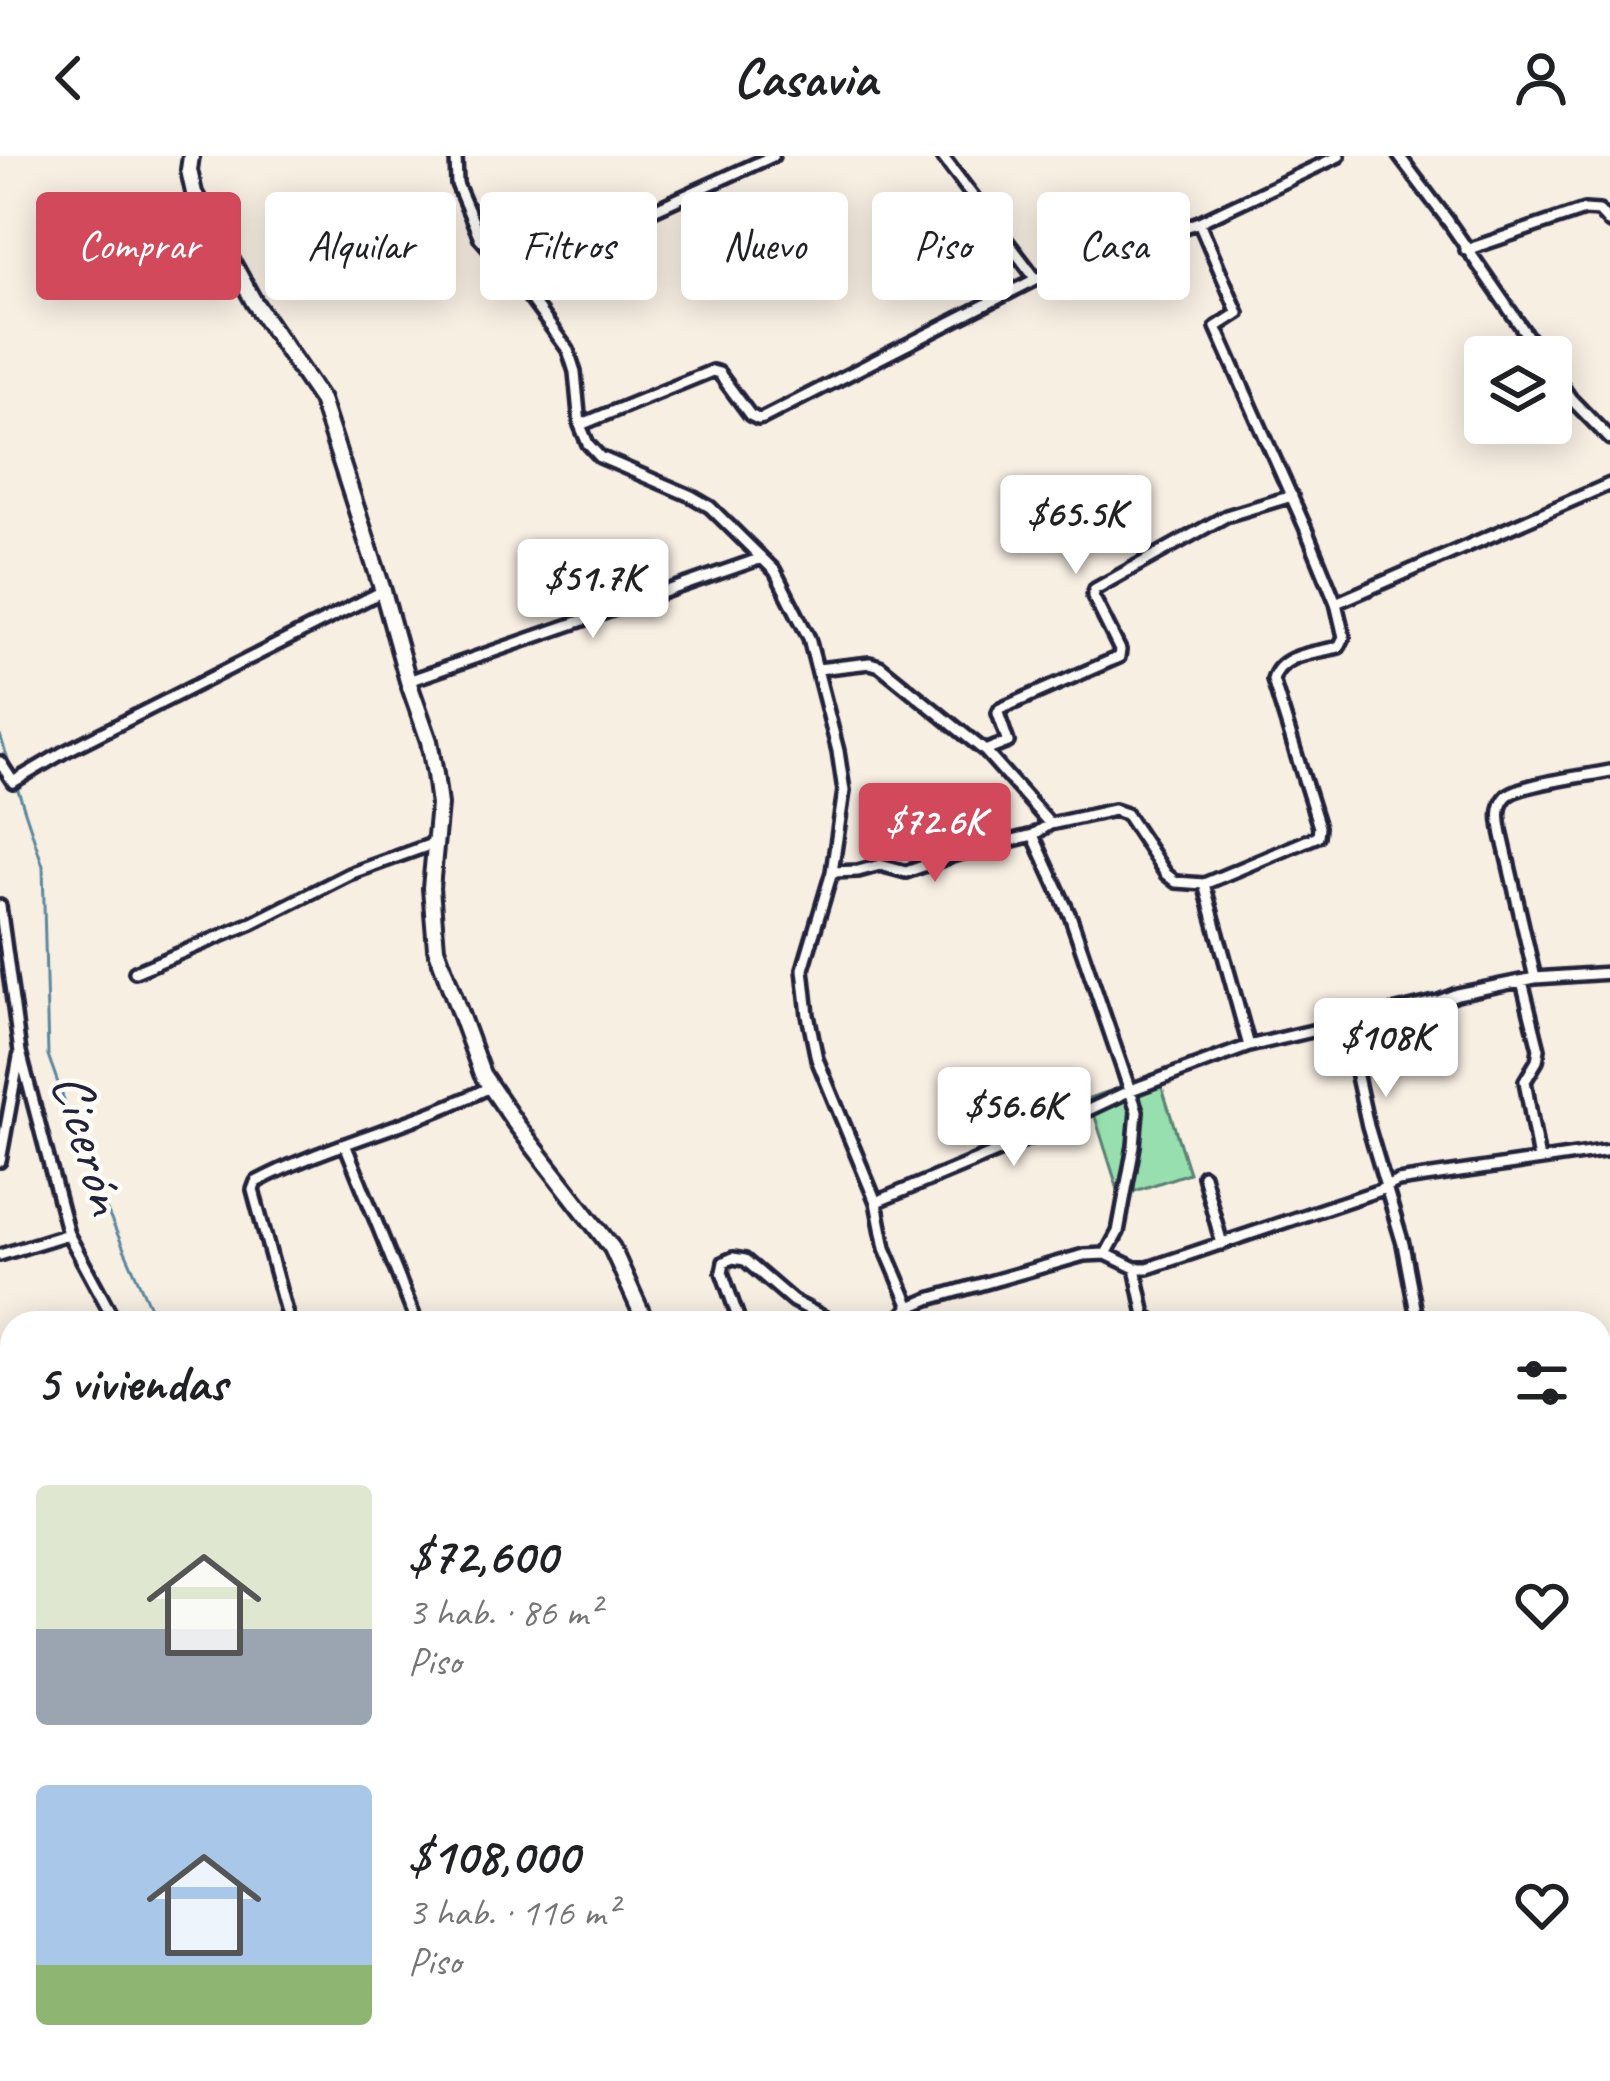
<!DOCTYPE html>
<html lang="es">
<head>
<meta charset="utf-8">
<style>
	body { margin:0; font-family:Caveat,sans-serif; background:#f6f6f6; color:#202124; height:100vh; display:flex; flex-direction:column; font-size:45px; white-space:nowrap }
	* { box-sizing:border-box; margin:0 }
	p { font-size:39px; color:#757577 }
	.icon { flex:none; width:66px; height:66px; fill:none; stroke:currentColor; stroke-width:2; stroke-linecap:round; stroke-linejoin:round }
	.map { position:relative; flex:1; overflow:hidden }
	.details { position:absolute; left:0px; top:1155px; width:1611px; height:771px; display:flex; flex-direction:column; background:#fff; border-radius:36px 36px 0 0; box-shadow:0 6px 30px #0003 }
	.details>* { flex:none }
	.banner { position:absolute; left:36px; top:36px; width:1539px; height:108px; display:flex; gap:24px }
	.controls { position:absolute; left:1464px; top:180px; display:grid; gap:24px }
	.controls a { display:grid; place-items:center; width:108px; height:108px; border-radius:12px; background:#fff; box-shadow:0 6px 30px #0003; font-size:60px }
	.price { position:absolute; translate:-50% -102px; padding:0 27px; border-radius:12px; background:#fff; color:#222; font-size:39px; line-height:78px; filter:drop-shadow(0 3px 6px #0008) }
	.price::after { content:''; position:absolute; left:50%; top:72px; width:36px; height:27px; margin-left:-18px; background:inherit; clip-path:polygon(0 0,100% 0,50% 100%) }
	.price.current { background:#d1495b; color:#fff }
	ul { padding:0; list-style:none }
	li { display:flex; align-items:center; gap:36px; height:300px; padding:0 36px }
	li span { display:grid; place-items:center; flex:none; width:336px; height:240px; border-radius:12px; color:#555 }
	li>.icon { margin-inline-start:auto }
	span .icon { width:144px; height:144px; fill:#fffc; stroke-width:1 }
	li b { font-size:51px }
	h2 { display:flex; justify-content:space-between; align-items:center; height:144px; padding:0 36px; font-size:51px }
	.chip { padding:0 42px; border-radius:12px; background:#fff; box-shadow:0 6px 30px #0003; font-size:42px; line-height:108px }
	.chip.current { background:#d1495b; color:#fff }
	header { display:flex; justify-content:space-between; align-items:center; height:156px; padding:0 36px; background:#fff; font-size:54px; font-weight:600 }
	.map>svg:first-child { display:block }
</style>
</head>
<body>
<header><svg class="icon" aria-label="back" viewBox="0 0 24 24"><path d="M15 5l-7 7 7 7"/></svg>Casavia<svg class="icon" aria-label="person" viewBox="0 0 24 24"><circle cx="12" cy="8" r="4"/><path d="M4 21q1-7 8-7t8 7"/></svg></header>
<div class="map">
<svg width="1610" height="1925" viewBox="0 0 1610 1925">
	<rect width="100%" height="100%" fill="#f8efe3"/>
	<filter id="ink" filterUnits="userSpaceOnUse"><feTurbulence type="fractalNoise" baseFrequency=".00833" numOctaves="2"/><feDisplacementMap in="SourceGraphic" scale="24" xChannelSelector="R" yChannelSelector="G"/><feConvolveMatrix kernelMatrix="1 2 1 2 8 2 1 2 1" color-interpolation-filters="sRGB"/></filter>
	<g filter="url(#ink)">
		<!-- green -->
		<path fill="#97dfae" stroke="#5c8074" stroke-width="3" d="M1158,919L1189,1017L1120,1040L1089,942Z
			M1599,1501H1601L1610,1564V1591L1599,1593Z"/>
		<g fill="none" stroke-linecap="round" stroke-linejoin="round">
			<!-- stream -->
			<path stroke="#5a879d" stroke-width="3" d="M0,579L43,710L48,899L88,1012L157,1167
				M509,1925L514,1914"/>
			<defs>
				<path id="street" d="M456,0L457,28L480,82L512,118L568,194L575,216L580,269
					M942,0L1036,123
					M1399,0L1448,65L1542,201
					M1466,94L1584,54L1599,55L1610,67
					M512,118L773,0
					M1551,214L1571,243L1610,283
					M1336,447L1610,328
					M818,513L870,507L880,510L985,595L1050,668L1114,654L1126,658L1166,718L1176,726L1204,728L1318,680L1319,671L1273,524C1280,498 1315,497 1339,491L1344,481L1336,447L1305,371L1216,171L1238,157L1199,66
					M408,525L762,402
					M985,595L1008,586L998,557L1000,553L1119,501L1120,494L1093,440L1095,433L1226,360L1292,340
					M0,606L13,626L64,596L383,435
					M1050,668L1033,679L1071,762L1137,955L1134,990L1118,1076L1106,1098
					M832,716L858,715L880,709L906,716L955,699L1033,679
					M1204,728L1249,890
					M0,750L20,896L68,1078L116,1167
					M135,816L252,767L349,718L435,687
					M1535,822L1610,817
					M1522,825L1539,893L1537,905L1525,925L1539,1004
					M1345,866L1368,970L1403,1088L1418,1167
					M345,988L417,1167
					M0,1005L19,901
					M1203,1019L1222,1088
					M876,1046L1018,987L1131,934L1249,890L1439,845L1457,838L1535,822L1502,679C1500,667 1496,652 1506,641C1517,628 1589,620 1610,615
					M0,1099L68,1078
					M1135,1112L1145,1159L1156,1167
					M289,1167L253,1034L256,1026C330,987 415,969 490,931
					M740,1167L722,1116L724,1106L733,1102L745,1104L793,1145L835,1167
					M894,1167L910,1151L929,1143L1084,1099L1106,1098L1135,1112H1148L1380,1034L1398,1025L1610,994
					M913,1167L910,1151L885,1092L876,1046L817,903L808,859L803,813L832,716L844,635L838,595L809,482L775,415L710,351L691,340L600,301L588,288L580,269L712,215L719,217L750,259L758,263L763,262L1036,123L1199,66L1339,0
					M1599,1272L1610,1269
					M1599,1404L1610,1403
					M0,1455L12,1490
					M1599,1595L1610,1593
					M1599,1844L1610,1842
					M0,1908L12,1907
					M109,1914L110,1925
					M1018,1914L1029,1925
					M254,1925L257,1914
					M1385,1925V1914"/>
				<path id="secondary" d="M191,0L189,14L194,37L254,146L321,244L383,435L408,525L429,585L435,618L439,649L431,732L436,792L482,918L516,968L612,1092L646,1167
					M0,1467L12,1463
					M764,1925L765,1914"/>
			</defs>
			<!-- street casing -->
			<use href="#street" stroke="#22223b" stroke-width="18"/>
			<!-- secondary casing -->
			<use href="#secondary" stroke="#22223b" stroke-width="22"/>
			<!-- street -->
			<use href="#street" stroke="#fdfcf7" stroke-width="9"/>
			<!-- secondary -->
			<use href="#secondary" stroke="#fdfcf7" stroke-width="14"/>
		</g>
	</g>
	<g text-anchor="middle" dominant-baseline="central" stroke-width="9" stroke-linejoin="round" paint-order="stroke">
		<!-- street labels -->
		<g font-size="57" fill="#22223b" stroke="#fdfcf7">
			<text transform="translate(90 987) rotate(74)">Cicerón</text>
		</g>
	</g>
</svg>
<div class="controls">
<a><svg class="icon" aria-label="layers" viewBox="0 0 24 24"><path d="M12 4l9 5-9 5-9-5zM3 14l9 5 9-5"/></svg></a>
</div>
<b class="price" style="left:1076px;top:421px">$65.5K</b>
<b class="price" style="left:593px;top:485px">$51.7K</b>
<b class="price current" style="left:935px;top:729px">$72.6K</b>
<b class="price" style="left:1386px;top:944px">$108K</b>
<b class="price" style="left:1014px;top:1013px">$56.6K</b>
<div class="banner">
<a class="chip current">Comprar</a>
<a class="chip">Alquilar</a>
<a class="chip">Filtros</a>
<a class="chip">Nuevo</a>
<a class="chip">Piso</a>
<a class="chip">Casa</a>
</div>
<section class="details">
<h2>5 viviendas<svg class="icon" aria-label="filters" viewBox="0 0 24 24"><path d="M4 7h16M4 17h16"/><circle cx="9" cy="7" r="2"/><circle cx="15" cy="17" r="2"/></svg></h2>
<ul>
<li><span style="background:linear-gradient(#dfe7d0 60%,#9aa5b1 0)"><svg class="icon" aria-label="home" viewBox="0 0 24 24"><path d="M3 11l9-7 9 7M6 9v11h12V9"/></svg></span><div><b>$72,600</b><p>3 hab. · 86 m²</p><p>Piso</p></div><svg class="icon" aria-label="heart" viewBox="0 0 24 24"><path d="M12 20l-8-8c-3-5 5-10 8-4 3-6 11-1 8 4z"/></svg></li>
<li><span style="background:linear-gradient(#a9c7e8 75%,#8fb573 0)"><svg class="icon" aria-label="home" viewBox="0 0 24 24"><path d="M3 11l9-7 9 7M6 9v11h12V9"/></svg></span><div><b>$108,000</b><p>3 hab. · 116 m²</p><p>Piso</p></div><svg class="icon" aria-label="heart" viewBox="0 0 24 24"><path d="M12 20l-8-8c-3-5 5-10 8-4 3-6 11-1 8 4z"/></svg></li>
</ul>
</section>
</div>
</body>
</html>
